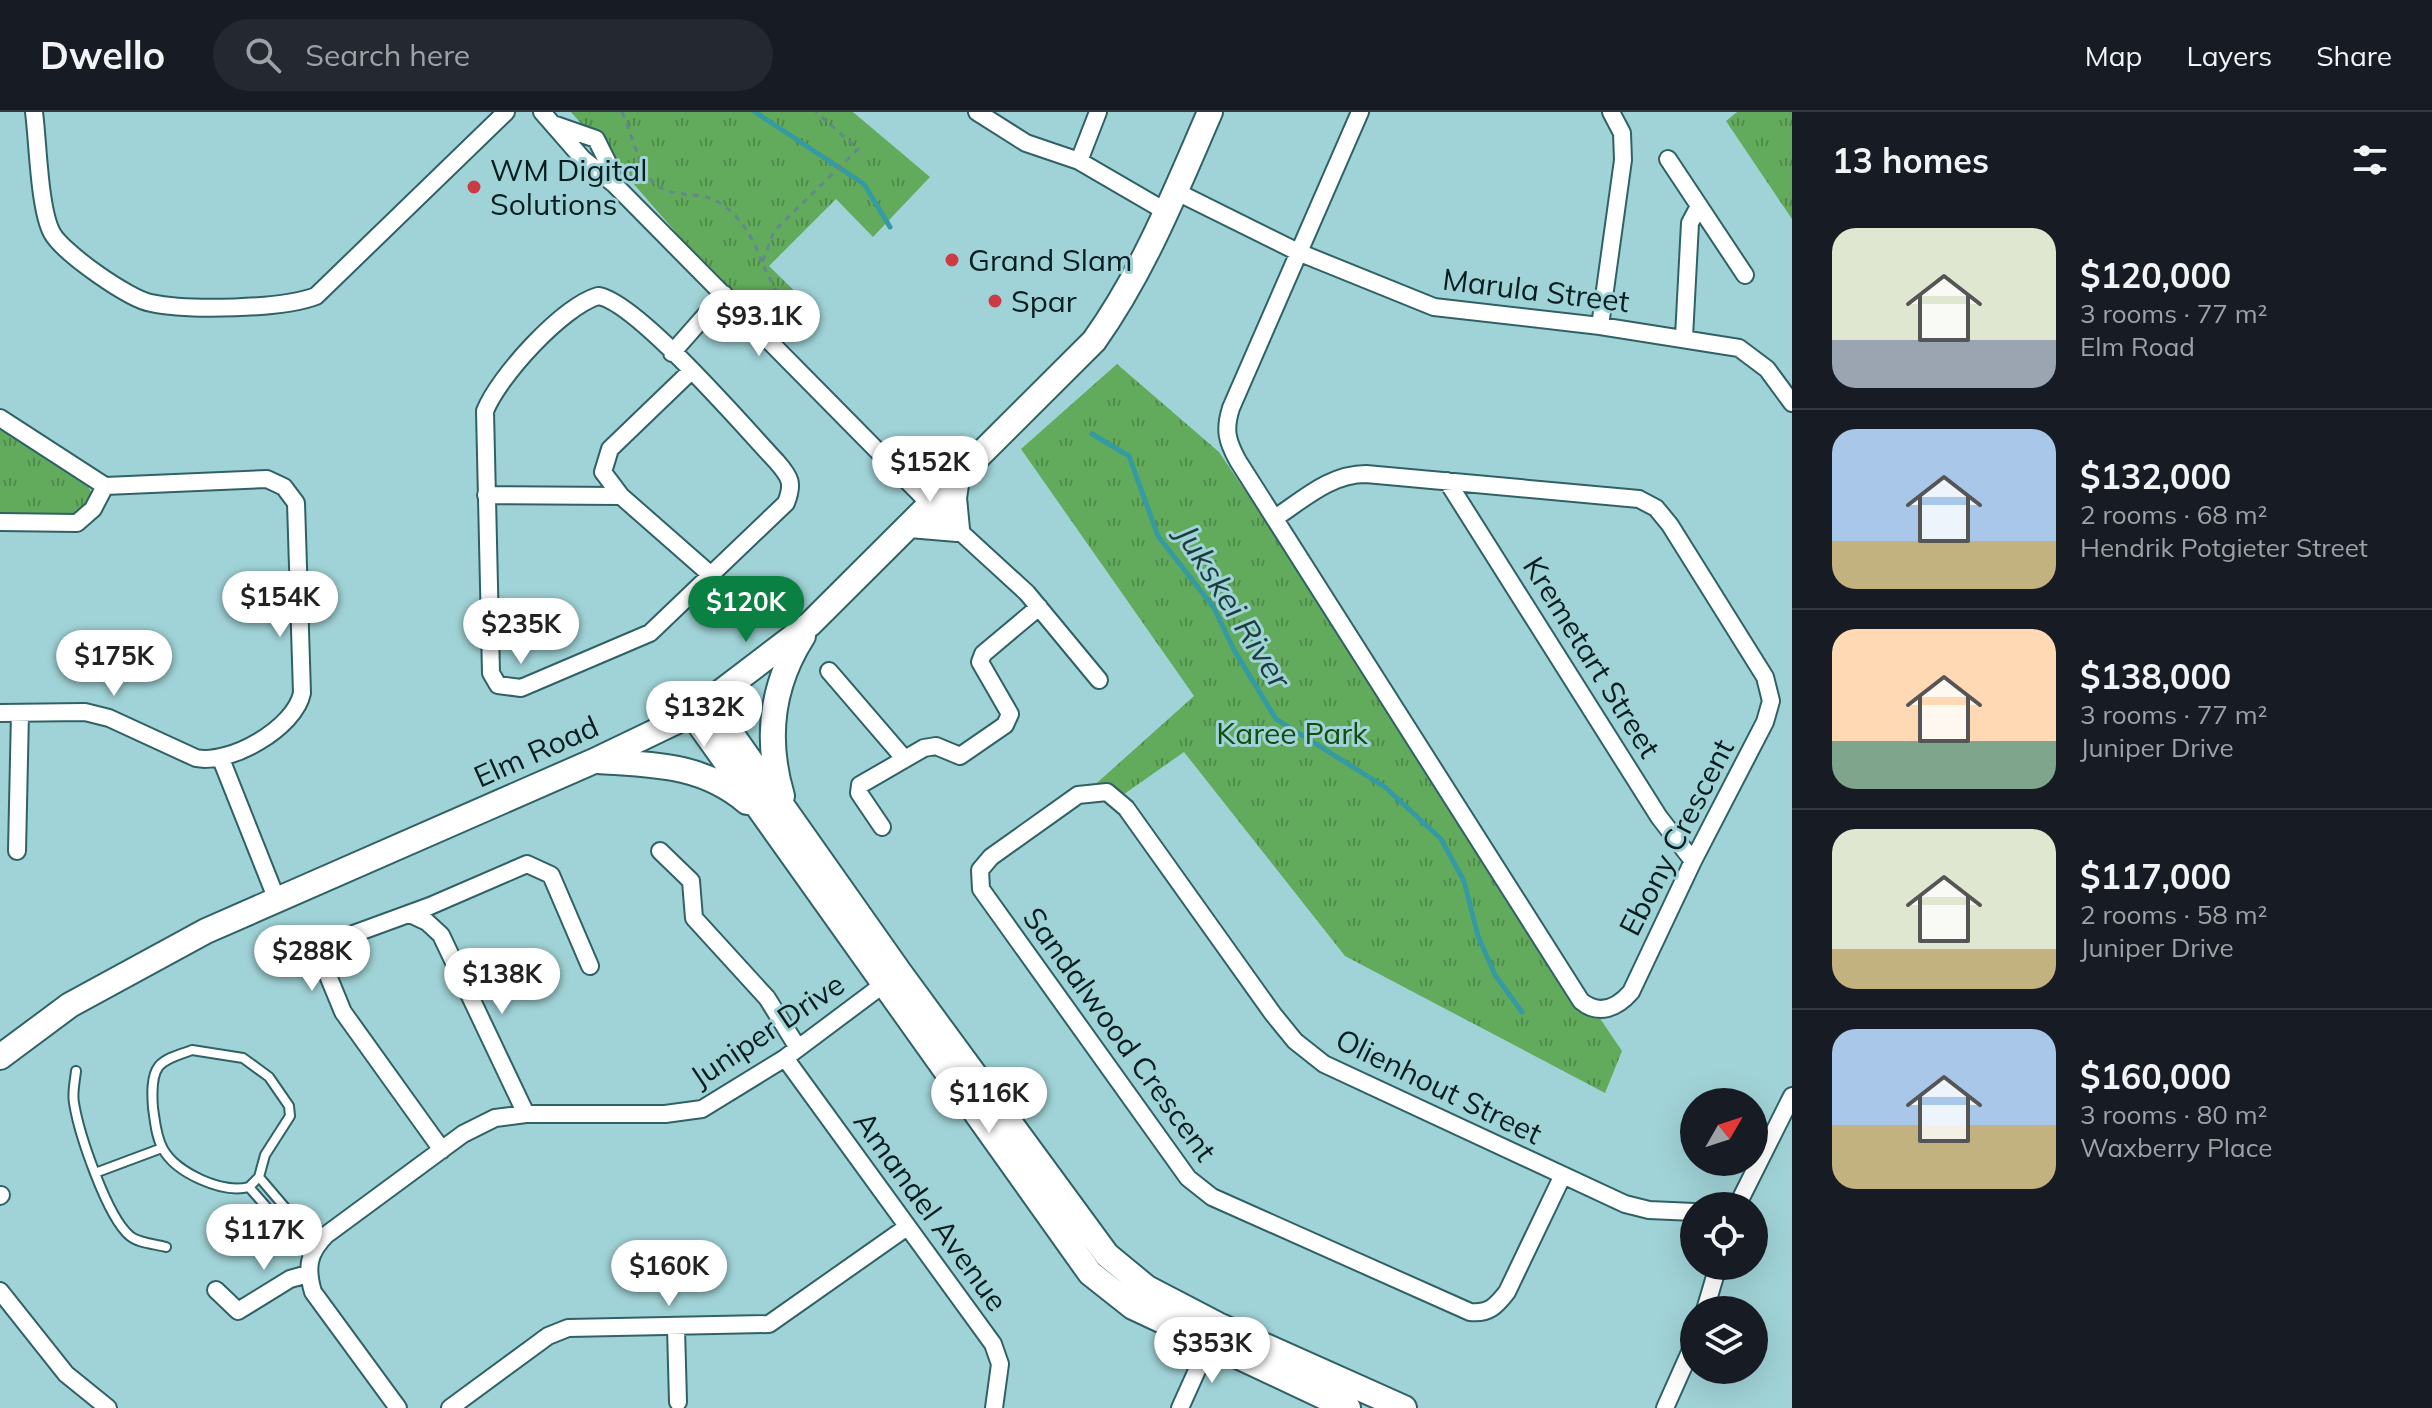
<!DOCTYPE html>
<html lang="en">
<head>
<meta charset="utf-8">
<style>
	body { margin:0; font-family:Mulish,sans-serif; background:#242831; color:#f1f3f6; height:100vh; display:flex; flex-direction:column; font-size:30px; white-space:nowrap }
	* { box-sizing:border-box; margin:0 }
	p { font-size:26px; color:#9ea1a6 }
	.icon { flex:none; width:44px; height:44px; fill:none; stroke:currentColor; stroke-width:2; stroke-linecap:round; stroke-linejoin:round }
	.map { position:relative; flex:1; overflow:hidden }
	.sheet { display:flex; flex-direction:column; background:#171b24; width:640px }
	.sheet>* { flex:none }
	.needle { width:52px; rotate:51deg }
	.buttons { position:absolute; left:1680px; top:976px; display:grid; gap:16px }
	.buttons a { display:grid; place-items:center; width:88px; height:88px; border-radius:50%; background:#171b24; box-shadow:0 8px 32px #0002; font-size:40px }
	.price { position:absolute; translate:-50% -68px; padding:0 18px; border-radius:28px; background:#fff; color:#222; font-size:26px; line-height:52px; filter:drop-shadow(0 2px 4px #0008) }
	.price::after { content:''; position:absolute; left:50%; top:48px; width:24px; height:18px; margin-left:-12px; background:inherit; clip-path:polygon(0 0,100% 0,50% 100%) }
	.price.selected { background:#0b8043; color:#fff }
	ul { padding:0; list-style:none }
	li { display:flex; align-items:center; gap:24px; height:200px; padding:0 40px }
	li+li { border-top:2px solid #363941 }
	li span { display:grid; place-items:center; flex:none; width:224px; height:160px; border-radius:24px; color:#555 }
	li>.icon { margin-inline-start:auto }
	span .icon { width:96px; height:96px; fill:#fffc; stroke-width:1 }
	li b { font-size:34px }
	h2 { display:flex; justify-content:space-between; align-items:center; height:96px; padding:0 40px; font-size:34px }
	header { display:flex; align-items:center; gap:48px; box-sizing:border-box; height:112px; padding:0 40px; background:#171b24; border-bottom:2px solid #363941 }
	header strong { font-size:38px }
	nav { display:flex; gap:44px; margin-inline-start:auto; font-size:28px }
	.search { width:560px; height:72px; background:#242831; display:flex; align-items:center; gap:20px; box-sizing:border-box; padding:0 28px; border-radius:44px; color:#9ea1a6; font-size:30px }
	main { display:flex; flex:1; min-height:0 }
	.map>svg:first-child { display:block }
</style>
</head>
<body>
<header>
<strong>Dwello</strong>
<div class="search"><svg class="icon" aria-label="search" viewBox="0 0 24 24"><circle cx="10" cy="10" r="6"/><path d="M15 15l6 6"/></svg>Search here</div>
<nav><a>Map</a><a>Layers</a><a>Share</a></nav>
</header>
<main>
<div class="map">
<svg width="1792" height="1296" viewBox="0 0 1792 1296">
	<defs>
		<pattern id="park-tufts" width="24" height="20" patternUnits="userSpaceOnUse" patternTransform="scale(2)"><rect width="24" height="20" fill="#63ab5c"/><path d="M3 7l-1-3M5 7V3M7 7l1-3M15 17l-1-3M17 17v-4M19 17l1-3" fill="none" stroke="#508b4c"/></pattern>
	</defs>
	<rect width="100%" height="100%" fill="#a0d3d7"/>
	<!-- park -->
	<path fill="url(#park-tufts)" d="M571,0H853L930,65L873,125L836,87L769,154L809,193L773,232Z
		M1737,0H1792V107L1726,9Z
		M1117,252L1219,340L1622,939L1605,981L1345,844L1184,640L1120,685L1089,678L1194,584L1021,337Z
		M0,315L86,370L91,380L90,390L77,403H0Z"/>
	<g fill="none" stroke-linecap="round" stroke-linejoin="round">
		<!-- stream -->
		<path stroke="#359aa2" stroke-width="5" d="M755,0L864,72L890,115
			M1092,322L1129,344L1158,424L1214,496L1234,538L1276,607L1385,675L1441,727L1464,769L1478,824L1495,863L1522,900"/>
		<defs>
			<path id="lane" d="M192,938L243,946L269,965L289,994L290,1004L265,1043L259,1065L249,1075C223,1082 176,1061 163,1037C156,1025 155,1009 153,996C152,983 151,964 159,954C167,945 182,942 192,938Z
				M76,959C75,969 72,981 74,991C79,1022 107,1105 130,1124C138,1131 155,1132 166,1135
				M95,1061L162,1036
				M259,1065L317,1133
				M249,1075L310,1145"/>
			<path id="street" d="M34,0C38,30 39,97 52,121C63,141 129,187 151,191C188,199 283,197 316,184L506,0
				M542,0L583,47L614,72L931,393L1027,481L1099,568
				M977,0L1026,31L1079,49L1165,99
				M553,12L596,27L611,57L614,72
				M1668,47L1745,163
				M1079,49L1098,0
				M1175,79L1298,140L1434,195L1600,214L1739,236L1767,257L1792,291
				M598,184C636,189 745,316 777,350C790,365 794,371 786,391L650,521L521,576L498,573L491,561L485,299C499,264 562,195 598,184Z
				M1600,214L1623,48L1622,21L1611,0
				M1684,225L1690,111L1699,94
				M672,241L724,182
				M690,260L610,337L603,360L621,384L711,463
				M0,306L105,374
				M1447,369L1659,705L1693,749
				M486,383L621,384
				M1275,406C1304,387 1330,362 1366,362L1639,387L1656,396L1670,413L1765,565L1771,589L1765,610L1693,749L1631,880C1617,896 1599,904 1581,889L1238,349C1227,329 1224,318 1231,296L1360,0
				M0,410L77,411L93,397L105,374L267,367L284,375L296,391L302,581C295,616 230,653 196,646L109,606L85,600L0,601
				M829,559L903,645
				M221,647L277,788
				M882,715L859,681L860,673L924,636L936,634L960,644L1005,613L1010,602L980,550L983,542L1039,495
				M17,739L20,601
				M660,739L691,769L694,806L767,886L798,936
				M410,802L427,810L441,823L526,1002
				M785,946L993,1232L1000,1252L994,1296
				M442,1038L343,900L322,849L327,838L348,824L430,794L527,752L551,763L590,854
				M1562,1065L1507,1180C1496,1194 1489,1202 1470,1200L1212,1085L1188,1066L981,777L980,758L991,745L1078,683L1107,680L1126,696L1273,902L1295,929L1324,952L1625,1092L1649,1098L1694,1100
				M0,1084L1,1083
				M1737,1094L1792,984
				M216,1178L238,1199L290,1167L308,1162
				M0,1179L66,1262L108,1296
				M1705,1198L1718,1154
				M676,1216L678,1290
				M398,1296L313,1180C306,1156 308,1141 326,1123L463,1022L495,1006L526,1002H665L702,997L785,946L892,866
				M450,1296L548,1224L568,1216L769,1212L907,1115
				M1180,1296L1212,1225
				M1665,1296L1694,1231"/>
			<path id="secondary" d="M910,413L957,417L954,386L957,366
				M709,590L900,861L1107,1143L1147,1176L1218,1213L1404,1296
				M692,602L1090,1161L1133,1195L1348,1296
				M598,649C654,653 702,652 747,690
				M782,684C765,627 771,574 803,524
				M0,945L70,893L206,819L594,649L692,602L810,512L1094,229C1144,159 1176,78 1210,0"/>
		</defs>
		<!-- lane casing -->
		<use href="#lane" stroke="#2f6165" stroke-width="12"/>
		<!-- street casing -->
		<use href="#street" stroke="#2f6165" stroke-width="20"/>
		<!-- secondary casing -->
		<use href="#secondary" stroke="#2f6165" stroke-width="28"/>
		<!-- path -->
		<path stroke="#62898c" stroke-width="3" stroke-dasharray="6 6" stroke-linecap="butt" d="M622,0C630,16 640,58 651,68C667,84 682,81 702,84C733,90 752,123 762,150
			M789,227L787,201L762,151L774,119L858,37L816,0"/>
		<!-- lane -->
		<use href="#lane" stroke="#fff" stroke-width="8"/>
		<!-- street -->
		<use href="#street" stroke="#fff" stroke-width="16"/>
		<!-- secondary -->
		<use href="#secondary" stroke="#fff" stroke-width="24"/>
	</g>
	<!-- markers -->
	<g fill="#ca3b43" stroke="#a0d3d7" stroke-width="3">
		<circle cx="474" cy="75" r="8"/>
		<circle cx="952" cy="148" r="8"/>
		<circle cx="995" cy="189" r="8"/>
	</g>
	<g text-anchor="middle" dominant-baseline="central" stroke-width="6" stroke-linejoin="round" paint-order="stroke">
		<!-- poi labels -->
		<g font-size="30" fill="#091e20" stroke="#a0d3d7" text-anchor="start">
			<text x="490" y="58">WM Digital<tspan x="490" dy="34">Solutions</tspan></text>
			<text x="968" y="148">Grand Slam</text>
			<text x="1011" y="189">Spar</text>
		</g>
		<!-- street labels -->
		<g font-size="30" fill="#091e20" stroke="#a0d3d7">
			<text transform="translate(1536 178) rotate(7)">Marula Street</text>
			<text transform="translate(1592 545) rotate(58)">Kremetart Street</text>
			<text transform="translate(536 639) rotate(-24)">Elm Road</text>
			<text transform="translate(1676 725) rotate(-63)">Ebony Crescent</text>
			<text transform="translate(767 918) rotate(-34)">Juniper Drive</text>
			<text transform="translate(1120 922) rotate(54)">Sandalwood Crescent</text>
			<text transform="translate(1439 974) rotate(26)">Olienhout Street</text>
			<text transform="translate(931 1099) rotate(54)">Amandel Avenue</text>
		</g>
		<!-- park labels -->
		<g font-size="30" fill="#124c0f" stroke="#a0d3d7">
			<text x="1292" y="621">Karee Park</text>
		</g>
		<!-- water labels -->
		<g font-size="32" font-style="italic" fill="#1e3c3e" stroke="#a0d3d7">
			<text transform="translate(1234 494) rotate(58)">Jukskei River</text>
		</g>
	</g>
</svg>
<div class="buttons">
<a><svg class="needle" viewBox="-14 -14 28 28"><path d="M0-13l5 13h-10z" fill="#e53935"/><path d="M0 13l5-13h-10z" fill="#9ea1a6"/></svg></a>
<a><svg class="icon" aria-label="locate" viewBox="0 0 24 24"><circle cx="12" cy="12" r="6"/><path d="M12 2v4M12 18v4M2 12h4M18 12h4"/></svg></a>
<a><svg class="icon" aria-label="layers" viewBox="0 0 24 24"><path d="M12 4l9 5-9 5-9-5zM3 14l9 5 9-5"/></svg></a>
</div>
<b class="price" style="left:759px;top:246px">$93.1K</b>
<b class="price" style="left:930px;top:392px">$152K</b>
<b class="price" style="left:280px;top:527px">$154K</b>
<b class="price selected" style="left:746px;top:532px">$120K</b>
<b class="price" style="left:521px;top:554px">$235K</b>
<b class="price" style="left:114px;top:586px">$175K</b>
<b class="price" style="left:704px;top:637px">$132K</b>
<b class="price" style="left:312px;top:881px">$288K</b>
<b class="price" style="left:502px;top:904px">$138K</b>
<b class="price" style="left:989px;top:1023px">$116K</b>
<b class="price" style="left:264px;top:1160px">$117K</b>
<b class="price" style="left:669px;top:1196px">$160K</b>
<b class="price" style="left:1212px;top:1273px">$353K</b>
</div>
<section class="sheet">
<h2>13 homes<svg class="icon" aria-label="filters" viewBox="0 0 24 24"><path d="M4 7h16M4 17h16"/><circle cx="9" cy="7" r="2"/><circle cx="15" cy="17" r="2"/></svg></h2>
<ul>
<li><span style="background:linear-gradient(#dfe7d0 70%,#9aa5b1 0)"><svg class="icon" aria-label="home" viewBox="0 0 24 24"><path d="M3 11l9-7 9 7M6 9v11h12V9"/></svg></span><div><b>$120,000</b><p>3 rooms · 77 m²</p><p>Elm Road</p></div></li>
<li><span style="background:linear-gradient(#a9c7e8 70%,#c2b280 0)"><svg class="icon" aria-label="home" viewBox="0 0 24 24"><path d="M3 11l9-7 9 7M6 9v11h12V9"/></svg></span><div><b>$132,000</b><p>2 rooms · 68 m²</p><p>Hendrik Potgieter Street</p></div></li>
<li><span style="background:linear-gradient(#ffd9b3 70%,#7fa58c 0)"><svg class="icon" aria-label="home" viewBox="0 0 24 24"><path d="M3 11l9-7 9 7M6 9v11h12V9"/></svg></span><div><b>$138,000</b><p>3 rooms · 77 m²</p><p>Juniper Drive</p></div></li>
<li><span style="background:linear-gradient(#dfe7d0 75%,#c2b280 0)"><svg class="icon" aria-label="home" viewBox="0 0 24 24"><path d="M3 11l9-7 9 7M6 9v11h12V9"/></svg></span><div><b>$117,000</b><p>2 rooms · 58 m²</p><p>Juniper Drive</p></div></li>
<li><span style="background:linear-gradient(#a9c7e8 60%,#c2b280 0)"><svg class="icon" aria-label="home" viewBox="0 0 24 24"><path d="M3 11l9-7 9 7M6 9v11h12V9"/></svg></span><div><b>$160,000</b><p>3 rooms · 80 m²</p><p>Waxberry Place</p></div></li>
</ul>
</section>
</main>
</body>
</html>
